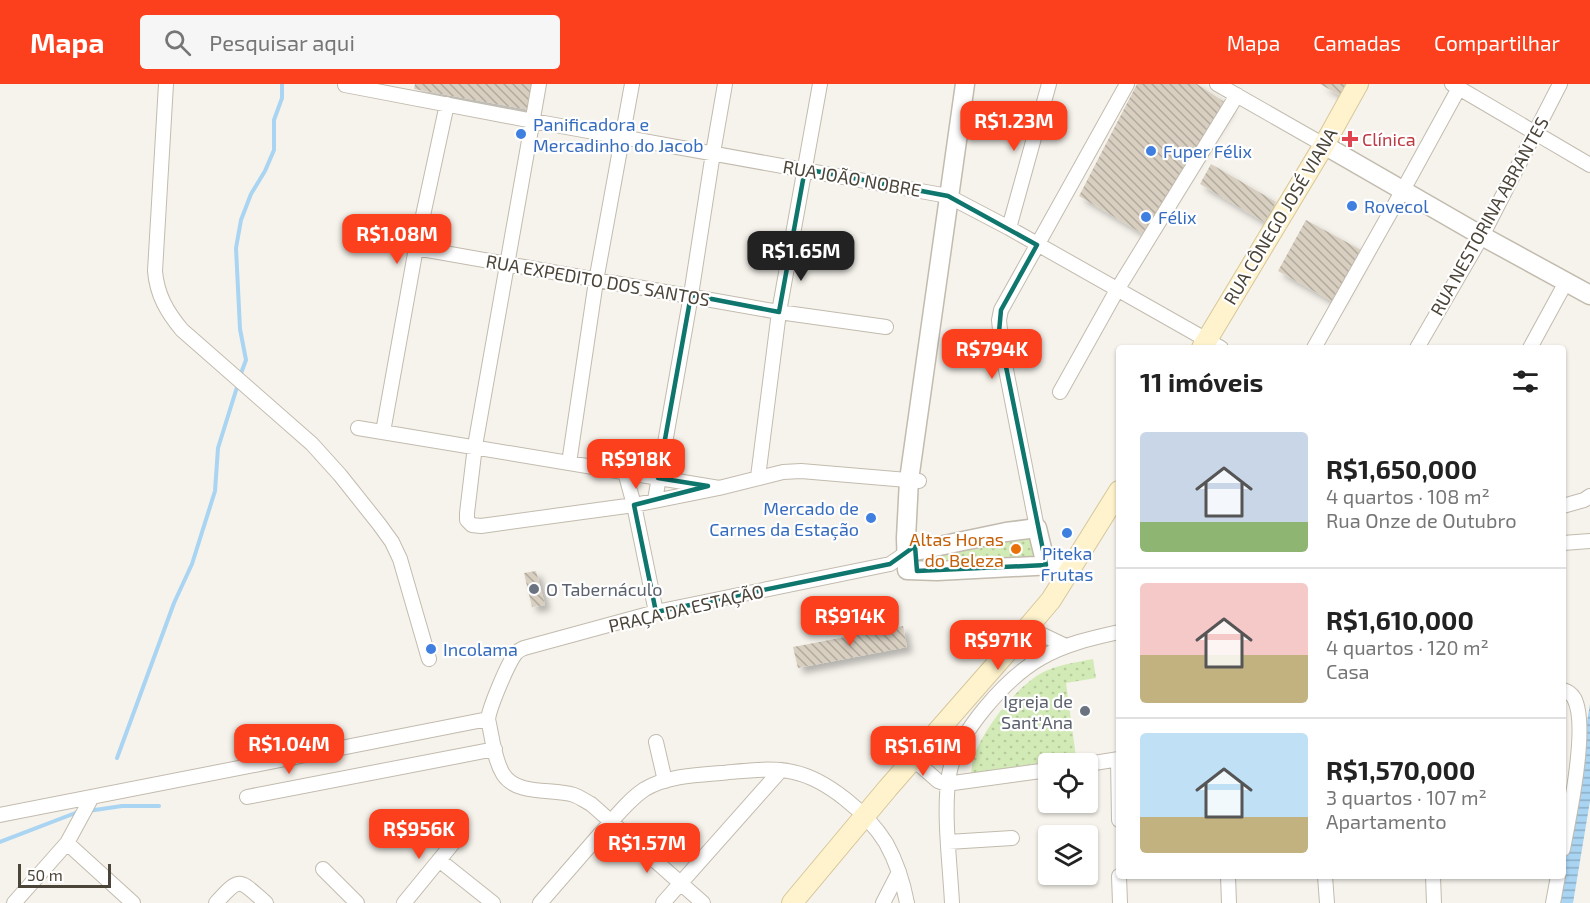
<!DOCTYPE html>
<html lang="pt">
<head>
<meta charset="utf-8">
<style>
	body { margin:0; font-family:"Exo 2",sans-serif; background:#f6f6f6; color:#222; height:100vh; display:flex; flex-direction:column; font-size:22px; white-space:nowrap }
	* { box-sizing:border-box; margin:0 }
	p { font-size:20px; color:#767676 }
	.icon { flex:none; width:33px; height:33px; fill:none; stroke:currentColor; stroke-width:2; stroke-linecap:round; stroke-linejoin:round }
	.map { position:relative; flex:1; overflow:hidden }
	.details { position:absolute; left:1116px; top:261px; width:450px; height:534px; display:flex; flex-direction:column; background:#fff; border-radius:6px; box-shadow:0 2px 4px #0004 }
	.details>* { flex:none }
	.fabs { position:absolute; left:1038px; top:669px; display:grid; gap:12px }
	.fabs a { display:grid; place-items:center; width:60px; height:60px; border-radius:6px; background:#fff; box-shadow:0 2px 4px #0004; font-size:30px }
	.scale { position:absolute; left:18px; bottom:15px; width:93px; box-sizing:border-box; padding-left:6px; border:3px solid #4b4439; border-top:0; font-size:16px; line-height:21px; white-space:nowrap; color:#4b4439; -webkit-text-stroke:4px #fff; paint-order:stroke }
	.price { position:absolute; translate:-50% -51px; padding:0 14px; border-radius:12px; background:#fc3f1d; color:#fff; font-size:20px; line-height:39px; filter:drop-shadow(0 2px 3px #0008) }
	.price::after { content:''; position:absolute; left:50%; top:36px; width:18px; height:14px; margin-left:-9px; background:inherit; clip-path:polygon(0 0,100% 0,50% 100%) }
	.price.selected { background:#222; color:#fff }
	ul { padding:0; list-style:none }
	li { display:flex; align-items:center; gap:18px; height:150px; padding:0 24px }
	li+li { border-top:2px solid #e0e0e0 }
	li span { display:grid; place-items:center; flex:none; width:168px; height:120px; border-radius:6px; color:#555 }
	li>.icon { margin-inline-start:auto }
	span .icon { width:72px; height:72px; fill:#fffc; stroke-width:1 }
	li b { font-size:26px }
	h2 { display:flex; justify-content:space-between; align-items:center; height:72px; padding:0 24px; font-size:26px }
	header { display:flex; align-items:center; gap:36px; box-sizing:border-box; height:84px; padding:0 30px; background:#fc3f1d; color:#fff }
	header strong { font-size:28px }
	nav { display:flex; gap:33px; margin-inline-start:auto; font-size:21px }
	.search { width:420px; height:54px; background:#f6f6f6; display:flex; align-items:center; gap:15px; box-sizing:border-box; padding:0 21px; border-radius:6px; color:#767676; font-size:22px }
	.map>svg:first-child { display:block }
</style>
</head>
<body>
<header>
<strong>Mapa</strong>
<div class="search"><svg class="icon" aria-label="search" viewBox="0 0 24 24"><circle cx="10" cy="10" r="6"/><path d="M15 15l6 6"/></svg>Pesquisar aqui</div>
<nav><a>Mapa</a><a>Camadas</a><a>Compartilhar</a></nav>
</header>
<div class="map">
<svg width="1590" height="819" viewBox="0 0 1590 819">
	<defs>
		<pattern id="park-dots" width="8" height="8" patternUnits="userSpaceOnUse" patternTransform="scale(1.5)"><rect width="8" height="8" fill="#d2eab5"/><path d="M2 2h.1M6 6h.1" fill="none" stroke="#b6ca9c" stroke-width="1.8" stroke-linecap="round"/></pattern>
		<pattern id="water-rules" width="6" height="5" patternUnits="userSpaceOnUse" patternTransform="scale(1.5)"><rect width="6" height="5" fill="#a9d4f2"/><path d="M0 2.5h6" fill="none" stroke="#8caec5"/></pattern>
		<pattern id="building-back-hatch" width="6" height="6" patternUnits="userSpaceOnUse" patternTransform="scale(1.5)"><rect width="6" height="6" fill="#d8cfc1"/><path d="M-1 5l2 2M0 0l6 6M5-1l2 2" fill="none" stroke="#b1aa9e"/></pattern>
		<filter id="shadow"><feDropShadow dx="5.5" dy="5.5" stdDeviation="3" flood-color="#0004"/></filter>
	</defs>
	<rect width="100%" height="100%" fill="#f6f3ec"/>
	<!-- park -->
	<path fill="url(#park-dots)" d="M1033,451L1036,473L940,480V469Z
		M1093,575L1096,594L1066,599L1076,673L971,690C972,684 972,677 974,672C984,644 1020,597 1048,586C1062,580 1078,578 1093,575Z"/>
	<!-- water -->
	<path fill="url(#water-rules)" d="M1590,620V717L1573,819H1556L1563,792V778Z"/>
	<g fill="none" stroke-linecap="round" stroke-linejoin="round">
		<!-- stream -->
		<path stroke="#a9d4f2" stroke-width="4" d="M240,292L246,276L240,245L236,164L241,136L251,110L265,87L274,66V36L282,14V0
			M117,674L174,519L192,480L215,407L218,364L238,300
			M88,727L122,722H159
			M0,758L78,728"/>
	</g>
	<!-- building -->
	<path fill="url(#building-back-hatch)" filter="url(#shadow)" d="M415,0H535L530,26L414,5Z
		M1137,0H1197L1229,21L1143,150L1079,112Z
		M1320,0H1348L1341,12Z
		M1211,80L1276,118L1264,138L1200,100Z
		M1306,136L1363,167L1335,219L1278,187Z
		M536,487L545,521L532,523L524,489Z
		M903,542L907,563L798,584L793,563Z"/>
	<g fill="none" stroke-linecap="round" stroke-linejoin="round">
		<defs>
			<path id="minor" d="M166,0L155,187C157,211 167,228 182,246L312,360L340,391L379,440L392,458L400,475L429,575
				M539,0L475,362L467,429V436L472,441L481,442L634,421L719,404
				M1217,0L1324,61
				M1452,0L1590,81
				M345,1L533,37L948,112L1009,144L1221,264
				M1009,144L1049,0
				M416,164L779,228L886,243
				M1314,264L1403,106L1459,4
				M1417,264L1482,152L1560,0
				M1530,264L1566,198
				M1060,308L1117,206L1237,11
				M358,344L719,404L783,388L801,387L919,397
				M383,348L416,164L447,20
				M569,379L596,197L632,0
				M625,388L634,421L656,528
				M758,393L779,228L820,0
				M655,416L691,211L713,69L725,0
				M1563,422L1584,416L1590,412
				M1037,444L1002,265L999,236L1001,226L1127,0
				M1563,459L1590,457
				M1028,544L1066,562
				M1563,606C1568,608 1571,609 1574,614C1589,641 1569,733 1563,765
				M488,635C492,652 494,675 503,690C517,712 552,704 574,711C580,713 585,717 591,720L703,819
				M656,658L665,697
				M913,675L938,697L946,700L1048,686
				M1118,675L1119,736
				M1088,680L1119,675
				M247,713L495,665
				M0,731L488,635C490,622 508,579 516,569C519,566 520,566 524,564L656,528L890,480L906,469
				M948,758L1012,754
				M67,759L133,819
				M439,776L493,819
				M323,785L357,819
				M1119,792L1120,819
				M1228,792L1229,819
				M1325,792L1327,819
				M1433,792L1434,819
				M14,819L67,759L92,713
				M216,819C241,791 239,796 266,819
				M404,819L458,753
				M540,819C560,796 580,773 600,750C614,735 628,716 645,705C668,692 696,691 721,689C744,687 770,683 793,688C827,695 868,730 886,759C896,777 903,798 907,819
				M663,819L781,686
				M883,819L899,788
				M952,819C950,779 943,729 949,691C956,650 1006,594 1041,574C1065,560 1092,554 1119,548
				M1553,819L1558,792"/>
			<path id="tertiary" d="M965,0L909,396L906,454L907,486L937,487L1073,480
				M1324,61L1482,152L1590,211
				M906,469L1006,448L1037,444L1046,481"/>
			<path id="secondary" d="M1202,264L1324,61L1358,0
				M792,819L888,704L1006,569L1051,516L1119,407"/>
		</defs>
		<!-- minor casing -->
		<use href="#minor" stroke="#c2bbae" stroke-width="16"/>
		<!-- tertiary casing -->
		<use href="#tertiary" stroke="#c2bbae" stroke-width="21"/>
		<!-- secondary casing -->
		<use href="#secondary" stroke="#d6c79b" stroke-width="22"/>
		<!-- minor -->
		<use href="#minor" stroke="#fff" stroke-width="14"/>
		<!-- tertiary -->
		<use href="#tertiary" stroke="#fff" stroke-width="18"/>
		<!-- secondary -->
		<use href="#secondary" stroke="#fff3cd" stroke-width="20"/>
	</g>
	<!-- marked area -->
	<path fill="none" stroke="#0f766e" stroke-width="4.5" stroke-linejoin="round" d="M805,85L948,112L1037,161L1001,226L999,248L1046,481L917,487L915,462L890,480L656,528L634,421L708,402L658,394L691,211L779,228Z"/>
	<!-- markers -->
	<g fill="#3f7fe0" stroke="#fff" stroke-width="2">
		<circle cx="521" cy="50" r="6"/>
		<circle cx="1151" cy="67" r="6"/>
		<circle cx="1352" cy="122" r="6"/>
		<circle cx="1146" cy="133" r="6"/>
		<circle cx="871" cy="434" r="6"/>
		<circle cx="1067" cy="449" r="6"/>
		<circle cx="431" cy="565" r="6"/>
	</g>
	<path fill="#e0444e" stroke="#fff" stroke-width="2" d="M1347 46h6v6h6v6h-6v6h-6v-6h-6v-6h6z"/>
	<circle fill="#e8710a" stroke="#fff" stroke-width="2" cx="1016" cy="465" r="6"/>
	<g fill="#6b7280" stroke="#fff" stroke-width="2">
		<circle cx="534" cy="505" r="6"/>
		<circle cx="1085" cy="627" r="6"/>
	</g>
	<g text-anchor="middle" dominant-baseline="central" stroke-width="4.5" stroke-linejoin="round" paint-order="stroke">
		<!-- shop labels -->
		<g font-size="18" fill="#366cbe" stroke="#fff" text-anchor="start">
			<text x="533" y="40">Panificadora e<tspan x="533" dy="21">Mercadinho do Jacob</tspan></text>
			<text x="1163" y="67">Fuper Félix</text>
			<text x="1364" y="122">Rovecol</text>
			<text x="1158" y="133">Félix</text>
			<text x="859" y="424" text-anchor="end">Mercado de<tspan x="859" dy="21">Carnes da Estação</tspan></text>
			<text x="1067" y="469" text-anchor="middle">Piteka<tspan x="1067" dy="21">Frutas</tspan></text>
			<text x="443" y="565">Incolama</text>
		</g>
		<!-- health labels -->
		<g font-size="18" fill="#be3a42" stroke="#fff" text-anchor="start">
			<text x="1362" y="55">Clínica</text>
		</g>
		<!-- street labels -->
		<g font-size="18" fill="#4b4439" stroke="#fff">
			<text transform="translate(852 94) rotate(10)">RUA JOÃO NOBRE</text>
			<text transform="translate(1280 132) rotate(-59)">RUA CÔNEGO JOSÉ VIANA</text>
			<text transform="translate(1489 132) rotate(-61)">RUA NESTORINA ABRANTES</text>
			<text transform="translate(598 196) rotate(10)">RUA EXPEDITO DOS SANTOS</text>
			<text transform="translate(686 524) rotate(-13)">PRAÇA DA ESTAÇÃO</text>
		</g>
		<!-- food labels -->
		<g font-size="18" fill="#c56008" stroke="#fff" text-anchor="end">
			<text x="1004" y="455">Altas Horas<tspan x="1004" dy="21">do Beleza</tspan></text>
		</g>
		<!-- worship labels -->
		<g font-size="18" fill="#5b616d" stroke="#fff" text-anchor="start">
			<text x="546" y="505">O Tabernáculo</text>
			<text x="1073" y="617" text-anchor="end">Igreja de<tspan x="1073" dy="21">Sant'Ana</tspan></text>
		</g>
	</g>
</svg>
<div class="fabs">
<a><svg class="icon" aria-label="locate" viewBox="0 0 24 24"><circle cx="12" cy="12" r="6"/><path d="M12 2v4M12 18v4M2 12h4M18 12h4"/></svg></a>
<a><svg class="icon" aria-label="layers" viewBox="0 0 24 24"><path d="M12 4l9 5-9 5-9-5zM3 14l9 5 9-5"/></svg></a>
</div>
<div class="scale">50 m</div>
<b class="price" style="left:1014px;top:68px">R$1.23M</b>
<b class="price" style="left:397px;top:181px">R$1.08M</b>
<b class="price selected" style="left:801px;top:198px">R$1.65M</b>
<b class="price" style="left:992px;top:296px">R$794K</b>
<b class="price" style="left:636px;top:406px">R$918K</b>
<b class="price" style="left:850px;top:563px">R$914K</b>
<b class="price" style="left:998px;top:587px">R$971K</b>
<b class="price" style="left:289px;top:691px">R$1.04M</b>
<b class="price" style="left:923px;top:693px">R$1.61M</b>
<b class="price" style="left:419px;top:776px">R$956K</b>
<b class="price" style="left:647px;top:790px">R$1.57M</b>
<section class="details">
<h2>11 imóveis<svg class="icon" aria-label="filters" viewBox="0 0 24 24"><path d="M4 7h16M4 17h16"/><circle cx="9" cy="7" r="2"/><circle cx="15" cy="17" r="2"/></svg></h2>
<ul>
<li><span style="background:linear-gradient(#c9d6e8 75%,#8fb573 0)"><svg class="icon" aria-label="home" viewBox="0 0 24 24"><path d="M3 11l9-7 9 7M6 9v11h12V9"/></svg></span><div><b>R$1,650,000</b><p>4 quartos · 108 m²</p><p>Rua Onze de Outubro</p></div></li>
<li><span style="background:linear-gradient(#f6c9c9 60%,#c2b280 0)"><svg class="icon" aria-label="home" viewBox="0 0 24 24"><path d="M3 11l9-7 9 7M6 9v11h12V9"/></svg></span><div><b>R$1,610,000</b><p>4 quartos · 120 m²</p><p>Casa</p></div></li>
<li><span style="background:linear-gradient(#bfe0f5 70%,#c2b280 0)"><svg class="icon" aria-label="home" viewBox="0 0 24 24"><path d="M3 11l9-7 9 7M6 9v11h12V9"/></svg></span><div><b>R$1,570,000</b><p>3 quartos · 107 m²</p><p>Apartamento</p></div></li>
</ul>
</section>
</div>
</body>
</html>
